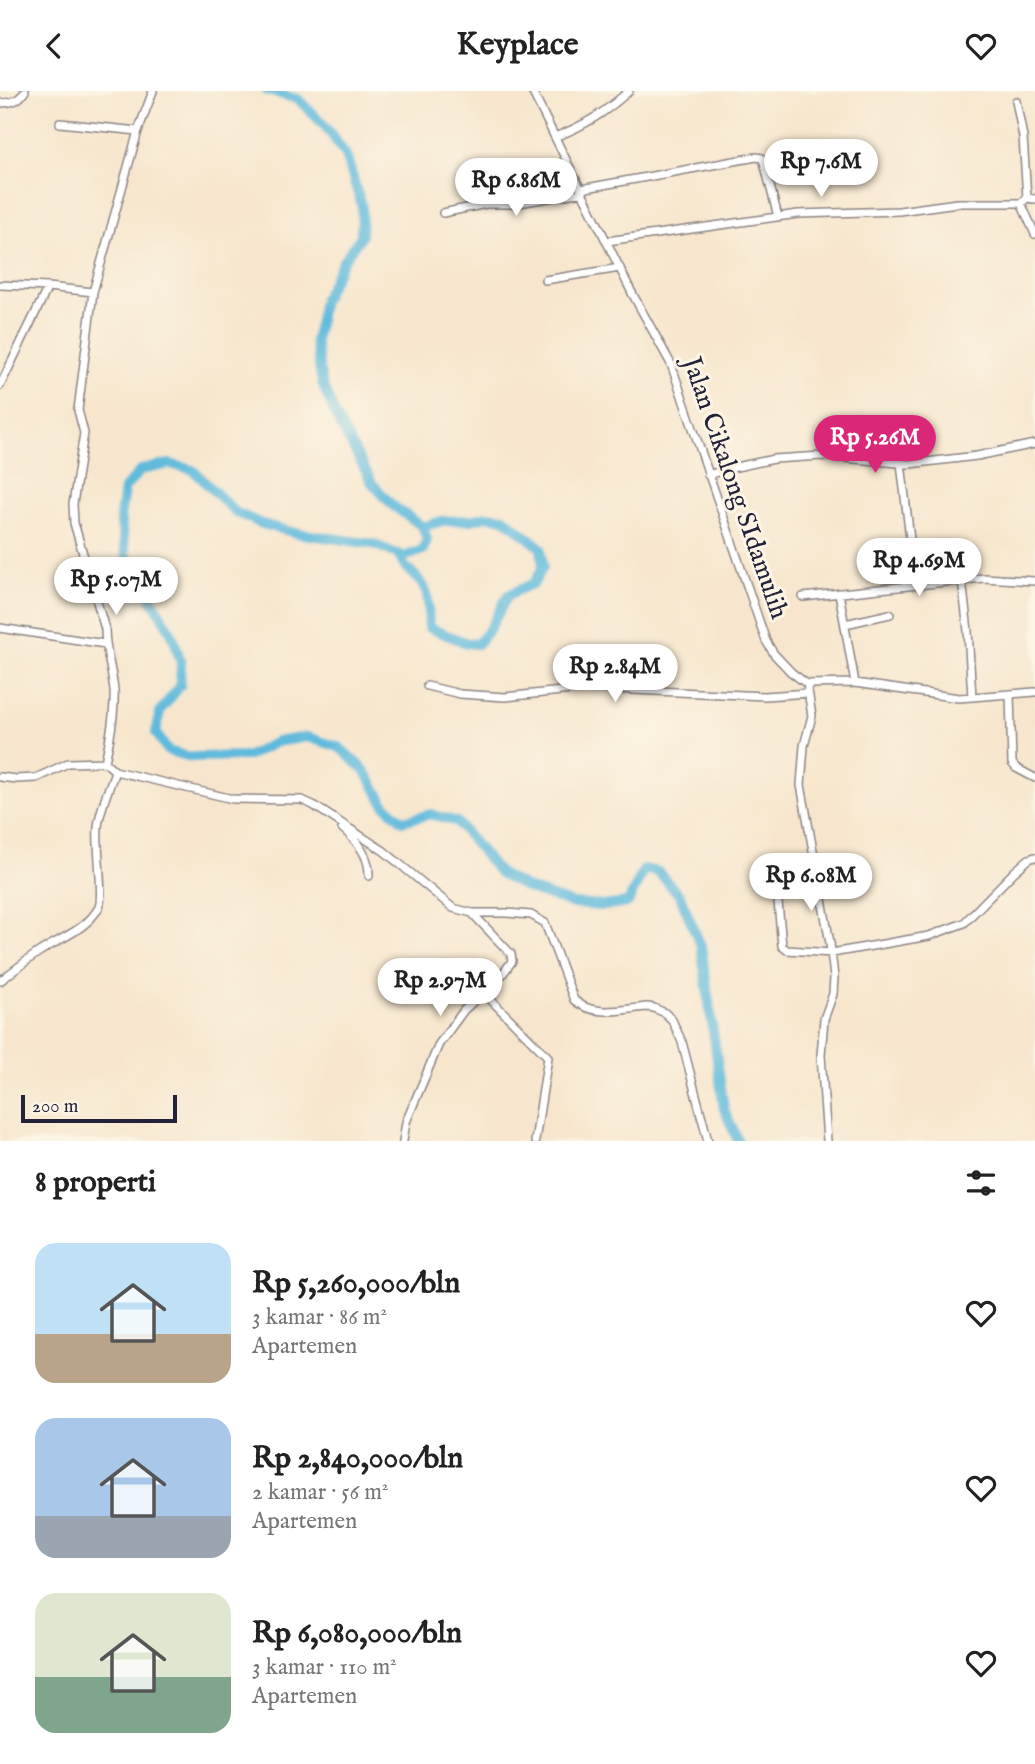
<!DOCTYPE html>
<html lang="id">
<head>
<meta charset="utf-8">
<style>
	body { margin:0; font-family:"IM FELL English",serif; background:#f2f2f2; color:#222; height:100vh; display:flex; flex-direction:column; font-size:26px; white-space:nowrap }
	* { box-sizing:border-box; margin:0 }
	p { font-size:23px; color:#767676 }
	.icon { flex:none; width:38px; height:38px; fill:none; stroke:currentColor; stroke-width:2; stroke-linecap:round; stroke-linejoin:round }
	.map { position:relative; height:1050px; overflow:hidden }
	.details { display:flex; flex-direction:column; background:#fff; flex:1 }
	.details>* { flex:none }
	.scale { position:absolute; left:21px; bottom:18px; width:156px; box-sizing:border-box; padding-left:7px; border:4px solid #22223b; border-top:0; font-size:19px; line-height:24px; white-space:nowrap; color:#22223b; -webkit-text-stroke:5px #fcf5e5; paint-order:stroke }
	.price { position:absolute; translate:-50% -60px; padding:0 16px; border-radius:24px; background:#fff; color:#222; font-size:23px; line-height:46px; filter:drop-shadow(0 2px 4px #0008) }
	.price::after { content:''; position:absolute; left:50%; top:42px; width:21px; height:16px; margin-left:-10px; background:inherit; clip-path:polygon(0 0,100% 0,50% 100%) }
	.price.selected { background:#db2777; color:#fff }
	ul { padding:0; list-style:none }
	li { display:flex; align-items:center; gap:21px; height:175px; padding:0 35px }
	li span { display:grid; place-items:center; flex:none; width:196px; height:140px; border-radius:21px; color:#555 }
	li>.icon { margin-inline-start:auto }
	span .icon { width:84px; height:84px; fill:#fffc; stroke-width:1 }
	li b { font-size:30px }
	h2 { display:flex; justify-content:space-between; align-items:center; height:84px; padding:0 35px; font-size:30px }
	header { display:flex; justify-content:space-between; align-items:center; height:91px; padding:0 35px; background:#fff; font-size:32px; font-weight:700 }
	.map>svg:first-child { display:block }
</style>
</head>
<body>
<header><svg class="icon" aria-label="back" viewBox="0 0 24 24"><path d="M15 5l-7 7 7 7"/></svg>Keyplace<svg class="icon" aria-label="heart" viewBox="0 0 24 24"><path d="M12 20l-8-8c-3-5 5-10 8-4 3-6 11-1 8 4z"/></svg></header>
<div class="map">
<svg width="1035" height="1050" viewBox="0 0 1035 1050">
	<rect width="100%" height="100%" fill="#fcf5e5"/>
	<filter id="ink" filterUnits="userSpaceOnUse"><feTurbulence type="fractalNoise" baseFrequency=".0143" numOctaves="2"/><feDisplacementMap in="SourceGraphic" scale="14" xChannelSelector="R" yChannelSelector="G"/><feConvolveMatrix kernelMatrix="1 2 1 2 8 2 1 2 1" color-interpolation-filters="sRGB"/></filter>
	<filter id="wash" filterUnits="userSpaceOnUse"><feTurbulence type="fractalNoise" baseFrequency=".00686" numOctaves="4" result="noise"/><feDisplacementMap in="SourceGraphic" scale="28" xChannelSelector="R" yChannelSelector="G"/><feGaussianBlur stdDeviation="1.57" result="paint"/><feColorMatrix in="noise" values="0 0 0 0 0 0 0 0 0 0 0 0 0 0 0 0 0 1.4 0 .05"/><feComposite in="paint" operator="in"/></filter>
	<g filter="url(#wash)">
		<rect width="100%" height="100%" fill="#f7e6cd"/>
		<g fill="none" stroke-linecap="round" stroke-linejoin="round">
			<!-- river -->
			<path stroke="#5ebadc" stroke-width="10" d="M267,0L298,8L325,35L346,64L362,116L361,145L343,170L323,209L315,250L322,292L335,324L372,392L392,414L423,436L427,449L423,459L404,466L373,453L296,442L262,433L235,421L193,379L170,373L141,379L124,398L120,426L126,464L173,545L181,572L180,595L160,620L156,642L168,660L191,666L248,665L276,651L307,646L339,656L365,680L385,714L403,730L431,723L457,731L500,783L529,798L573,813L603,815L628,812L644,778L658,781L680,805L701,855L724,1018L738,1050
				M399,463C403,480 419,483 425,498C430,508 428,525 429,537L467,552L477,553L491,536L508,504L534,492L543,476L541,457L504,427L486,425L472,429L442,430L423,436"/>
		</g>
	</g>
	<g filter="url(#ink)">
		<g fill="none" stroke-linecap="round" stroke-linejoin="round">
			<defs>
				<path id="minor" d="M153,0L138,40L93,201L78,319L84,342L73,413L74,432L105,538C105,559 112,579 114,599C115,623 110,647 105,671L115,680L233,708L302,709L313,714L384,760L453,817L472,822H507L531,824L545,832L574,909C594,927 623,918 647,916L654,917L665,922L672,929L682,951L708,1050
					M532,0L632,202L671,273L766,550L774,563L791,581L807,593L855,592L959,607L1035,601
					M1016,10L1023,46L1027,107
					M0,12C11,12 19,10 25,0
					M60,32L138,40
					M555,46C586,34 604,22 629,0
					M581,98L756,66L762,67L764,71L778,126
					M1021,112L1035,143
					M443,122L486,113H513L583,101
					M607,150L798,123L899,120L957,112H1021L1027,107L1035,108
					M545,189L620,177
					M0,194L48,196L93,201
					M0,295L48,196
					M901,372L912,465V472L908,478
					M708,384L727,378L774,368L822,365L909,373L977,365L1035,353
					M962,489L968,540L972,606
					M839,502L855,592
					M803,506L984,487L1035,490
					M845,533L890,523
					M0,537L105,553
					M807,593L812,625L804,655L801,694L830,852L834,886L833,903L824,928L821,964L827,1050
					M427,595L460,603L505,606L590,597L765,605L808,602
					M1010,603L1012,672L1016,677L1035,687
					M0,686L16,688L36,687L68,672L105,671
					M342,737C357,750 370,765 369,785
					M820,793L783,798L777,800L782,855L787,859L832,862L929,845L964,832L1014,781L1029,768L1035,766
					M0,890C13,880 26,870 39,861C58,848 87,839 99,816C104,805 96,754 98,736C100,717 109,698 115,680
					M483,901L548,966L535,1050
					M403,1050L406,1031L439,953L464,919L502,884L512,870L511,863L472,822"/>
			</defs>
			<!-- minor casing -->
			<use href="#minor" stroke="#8c8484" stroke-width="10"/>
			<!-- minor -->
			<use href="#minor" stroke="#fff" stroke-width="7"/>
		</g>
	</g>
	<g text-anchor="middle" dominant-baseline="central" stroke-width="6" stroke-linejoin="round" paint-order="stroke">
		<!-- street labels -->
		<g font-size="26" fill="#22223b" stroke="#fcf5e5">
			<text transform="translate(735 397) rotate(71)">Jalan Cikalong SIdamulih</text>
		</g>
	</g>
</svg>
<div class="scale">200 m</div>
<b class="price" style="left:821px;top:108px">Rp 7.6M</b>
<b class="price" style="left:516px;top:127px">Rp 6.86M</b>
<b class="price selected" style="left:875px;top:384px">Rp 5.26M</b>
<b class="price" style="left:919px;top:507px">Rp 4.69M</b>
<b class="price" style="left:116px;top:526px">Rp 5.07M</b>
<b class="price" style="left:615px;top:613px">Rp 2.84M</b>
<b class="price" style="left:811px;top:822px">Rp 6.08M</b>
<b class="price" style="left:440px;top:927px">Rp 2.97M</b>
</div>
<section class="details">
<h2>8 properti<svg class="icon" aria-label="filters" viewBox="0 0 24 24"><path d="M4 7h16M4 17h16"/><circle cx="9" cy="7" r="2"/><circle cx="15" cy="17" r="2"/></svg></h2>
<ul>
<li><span style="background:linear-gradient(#bfe0f5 65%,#b9a48a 0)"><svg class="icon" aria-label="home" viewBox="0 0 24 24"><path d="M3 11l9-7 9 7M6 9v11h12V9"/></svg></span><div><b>Rp 5,260,000/bln</b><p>3 kamar · 86 m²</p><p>Apartemen</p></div><svg class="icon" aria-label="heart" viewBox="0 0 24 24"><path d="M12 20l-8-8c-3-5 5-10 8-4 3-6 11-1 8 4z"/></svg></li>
<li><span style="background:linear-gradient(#a9c7e8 70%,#9aa5b1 0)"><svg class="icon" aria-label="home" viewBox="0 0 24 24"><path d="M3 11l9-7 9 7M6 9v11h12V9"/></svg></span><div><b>Rp 2,840,000/bln</b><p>2 kamar · 56 m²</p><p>Apartemen</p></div><svg class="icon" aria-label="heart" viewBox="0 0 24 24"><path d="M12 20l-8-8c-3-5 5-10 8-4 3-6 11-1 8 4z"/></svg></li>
<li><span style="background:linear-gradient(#dfe7d0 60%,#7fa58c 0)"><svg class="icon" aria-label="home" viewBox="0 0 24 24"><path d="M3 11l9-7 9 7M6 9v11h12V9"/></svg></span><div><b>Rp 6,080,000/bln</b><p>3 kamar · 110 m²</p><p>Apartemen</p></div><svg class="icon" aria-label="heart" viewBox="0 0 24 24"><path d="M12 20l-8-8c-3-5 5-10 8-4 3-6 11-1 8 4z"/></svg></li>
</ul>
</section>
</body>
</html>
